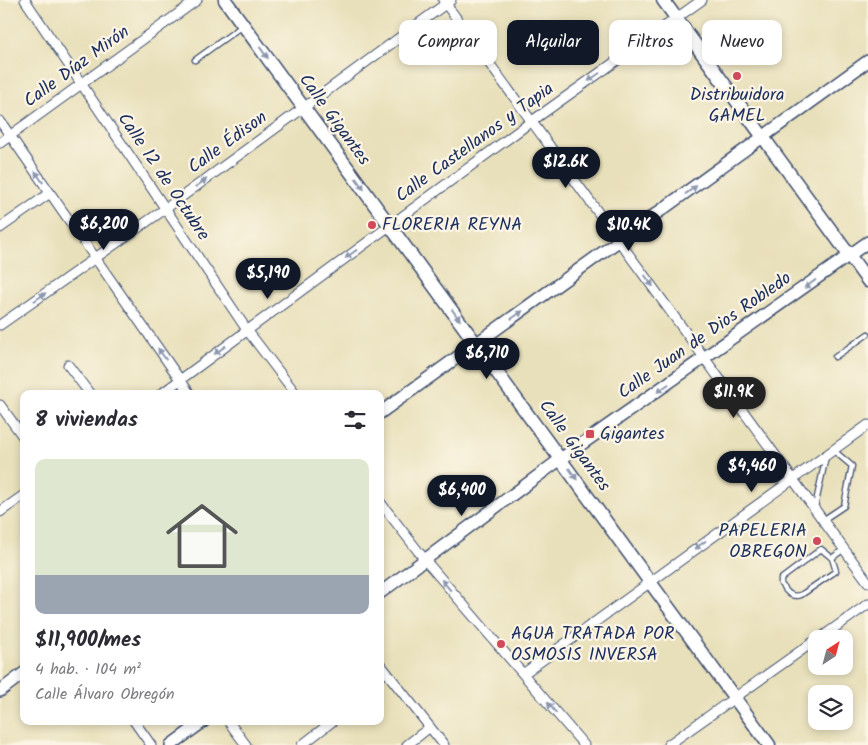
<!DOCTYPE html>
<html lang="es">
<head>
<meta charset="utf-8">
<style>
	body { margin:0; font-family:Kalam,sans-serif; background:#f2f2f3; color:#2b2b33; height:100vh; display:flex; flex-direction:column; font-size:19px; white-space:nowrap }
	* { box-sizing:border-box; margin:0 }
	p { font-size:16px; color:#7c7c81 }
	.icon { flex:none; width:28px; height:28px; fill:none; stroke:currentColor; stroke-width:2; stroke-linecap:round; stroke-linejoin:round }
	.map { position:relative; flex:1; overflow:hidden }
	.details { position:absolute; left:20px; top:390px; width:364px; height:335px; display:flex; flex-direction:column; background:#fff; border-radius:10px; box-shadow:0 2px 8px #0003 }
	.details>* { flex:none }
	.top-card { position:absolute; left:399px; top:20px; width:394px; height:45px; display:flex; gap:10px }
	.needle { width:32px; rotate:36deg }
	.buttons { position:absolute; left:808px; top:630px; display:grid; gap:10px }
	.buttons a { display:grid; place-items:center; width:45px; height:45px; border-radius:10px; background:#fff; box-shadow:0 2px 8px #0003; font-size:25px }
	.price { position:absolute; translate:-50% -42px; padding:0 11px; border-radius:18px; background:#111827; color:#fff; font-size:16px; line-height:32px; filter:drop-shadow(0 1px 2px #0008) }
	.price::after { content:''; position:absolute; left:50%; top:30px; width:15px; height:11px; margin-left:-8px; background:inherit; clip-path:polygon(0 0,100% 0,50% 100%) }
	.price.current { background:#222; color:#fff }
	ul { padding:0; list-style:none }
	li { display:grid; align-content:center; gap:10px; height:265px; padding:0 15px }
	li span { display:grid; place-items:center; height:155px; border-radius:10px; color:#555 }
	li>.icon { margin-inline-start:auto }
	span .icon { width:90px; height:90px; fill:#fffc; stroke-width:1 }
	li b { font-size:21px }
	h2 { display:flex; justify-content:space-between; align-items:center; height:60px; padding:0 15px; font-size:21px }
	.pill { padding:0 18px; border-radius:10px; background:#fff; box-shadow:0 2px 8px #0003; font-size:18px; line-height:45px }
	.pill.current { background:#111827; color:#fff }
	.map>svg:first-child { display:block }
</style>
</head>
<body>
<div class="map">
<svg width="868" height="745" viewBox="0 0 868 745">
	<rect width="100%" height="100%" fill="#fcf5e5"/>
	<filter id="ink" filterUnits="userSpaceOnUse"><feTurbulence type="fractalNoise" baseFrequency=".02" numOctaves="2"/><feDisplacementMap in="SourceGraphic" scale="10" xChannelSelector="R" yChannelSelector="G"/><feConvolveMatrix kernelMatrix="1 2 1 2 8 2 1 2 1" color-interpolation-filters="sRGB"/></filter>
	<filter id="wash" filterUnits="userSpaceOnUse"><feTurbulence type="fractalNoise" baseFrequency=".0096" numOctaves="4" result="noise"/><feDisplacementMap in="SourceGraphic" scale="20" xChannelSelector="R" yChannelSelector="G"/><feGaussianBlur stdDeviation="1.12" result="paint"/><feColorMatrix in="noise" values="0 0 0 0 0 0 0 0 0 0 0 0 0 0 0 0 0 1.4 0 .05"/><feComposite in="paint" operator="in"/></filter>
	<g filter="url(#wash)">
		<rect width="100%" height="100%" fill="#e8e0ba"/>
	</g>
	<g filter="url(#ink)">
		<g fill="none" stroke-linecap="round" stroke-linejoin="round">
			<defs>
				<path id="service" d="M195,60L242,26
					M835,357L868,334
					M815,507L826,456
					M823,520L844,506L852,466L833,450
					M821,549L832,558L836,571L801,595C790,598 787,592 781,584V579Z
					M832,558L844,549"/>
				<path id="minor" d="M25,0L247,330L296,394
					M443,0L868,582
					M0,121L190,394
					M0,143L197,0
					M0,228L50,193
					M0,325L165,209L451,0
					M68,365L90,394
					M161,394L532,121L702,0
					M0,405L24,438
					M380,502L425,560L584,745
					M0,512L24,495
					M819,639L868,604
					M380,664L444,745
					M523,674L868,425
					M134,721L151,745
					M228,721L246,745
					M302,745L333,721
					M407,745L430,727
					M668,745L816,640"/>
				<path id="tertiary" d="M380,413L868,61
					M380,593L562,458L868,242
					M0,691L24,673
					M171,745L204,721"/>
				<path id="secondary" d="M225,0L769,745
					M663,0L868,281"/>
			</defs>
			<!-- service casing -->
			<use href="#service" stroke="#3a4a6c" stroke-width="7"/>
			<!-- minor casing -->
			<use href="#minor" stroke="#3a4a6c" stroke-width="11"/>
			<!-- tertiary casing -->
			<use href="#tertiary" stroke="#3a4a6c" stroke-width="14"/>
			<!-- secondary casing -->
			<use href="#secondary" stroke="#3a4a6c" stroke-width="15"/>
			<!-- service -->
			<use href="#service" stroke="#fff" stroke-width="4.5"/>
			<!-- minor -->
			<use href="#minor" stroke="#fff" stroke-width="9"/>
			<!-- tertiary -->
			<use href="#tertiary" stroke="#fff" stroke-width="11"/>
			<!-- secondary -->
			<use href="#secondary" stroke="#fff" stroke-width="12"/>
		</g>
		<!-- one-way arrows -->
		<defs><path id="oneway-solid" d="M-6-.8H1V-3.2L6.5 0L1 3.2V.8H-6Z" transform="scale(1.25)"/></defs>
		<g fill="#8d97ae">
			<use href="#oneway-solid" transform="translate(264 53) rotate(54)"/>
			<use href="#oneway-solid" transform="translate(594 77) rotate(145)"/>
			<use href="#oneway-solid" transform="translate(39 177) rotate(-125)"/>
			<use href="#oneway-solid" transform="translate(201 183) rotate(-36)"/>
			<use href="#oneway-solid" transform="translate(360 184) rotate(54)"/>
			<use href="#oneway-solid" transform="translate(691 190) rotate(-36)"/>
			<use href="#oneway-solid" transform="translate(351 254) rotate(144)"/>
			<use href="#oneway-solid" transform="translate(649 281) rotate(54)"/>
			<use href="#oneway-solid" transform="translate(810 284) rotate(144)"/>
			<use href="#oneway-solid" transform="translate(40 297) rotate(-35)"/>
			<use href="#oneway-solid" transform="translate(456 315) rotate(54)"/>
			<use href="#oneway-solid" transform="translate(517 315) rotate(-35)"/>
			<use href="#oneway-solid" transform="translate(220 350) rotate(144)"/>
			<use href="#oneway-solid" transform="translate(162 354) rotate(-125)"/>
			<use href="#oneway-solid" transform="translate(663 388) rotate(145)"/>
			<use href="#oneway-solid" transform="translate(573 474) rotate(55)"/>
			<use href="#oneway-solid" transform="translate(700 545) rotate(144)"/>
			<use href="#oneway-solid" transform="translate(446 585) rotate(-130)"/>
			<use href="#oneway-solid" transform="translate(552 708) rotate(-131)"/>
		</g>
	</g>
	<!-- markers -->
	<g fill="#d1495b" stroke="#fcf5e5" stroke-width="2">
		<circle cx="737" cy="76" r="5"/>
		<circle cx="372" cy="225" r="5"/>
		<rect x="585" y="429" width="10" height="10" rx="2.5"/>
		<circle cx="817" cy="541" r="5"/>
		<circle cx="501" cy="644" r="5"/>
	</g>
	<g text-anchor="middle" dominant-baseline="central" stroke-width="4.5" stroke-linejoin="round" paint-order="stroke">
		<!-- street labels -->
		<g font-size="18" fill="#1b2f5e" stroke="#fcf5e5">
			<text transform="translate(77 67) rotate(-36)">Calle Díaz Mirón</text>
			<text transform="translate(334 120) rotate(54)">Calle Gigantes</text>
			<text transform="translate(228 143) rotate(-36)">Calle Édison</text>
			<text transform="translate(475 143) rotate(-36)">Calle Castellanos y Tapia</text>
			<text transform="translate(163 177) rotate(56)">Calle 12 de Octubre</text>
			<text transform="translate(705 336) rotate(-35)">Calle Juan de Dios Robledo</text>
			<text transform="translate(574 446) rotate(54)">Calle Gigantes</text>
		</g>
		<!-- poi labels -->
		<g font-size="18" fill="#1b2f5e" stroke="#fcf5e5" text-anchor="start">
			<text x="737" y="95" text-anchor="middle">Distribuidora<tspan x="737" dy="21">GAMEL</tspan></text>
			<text x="382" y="225">FLORERIA REYNA</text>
			<text x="600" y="434">Gigantes</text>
			<text x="807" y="531" text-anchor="end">PAPELERIA<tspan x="807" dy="21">OBREGON</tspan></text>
			<text x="511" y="634">AGUA TRATADA POR<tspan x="511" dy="21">OSMOSIS INVERSA</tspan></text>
		</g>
	</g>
</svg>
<div class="buttons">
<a><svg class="needle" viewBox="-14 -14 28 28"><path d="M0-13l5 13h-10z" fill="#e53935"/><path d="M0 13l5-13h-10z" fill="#7c7c81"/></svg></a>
<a><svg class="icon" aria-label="layers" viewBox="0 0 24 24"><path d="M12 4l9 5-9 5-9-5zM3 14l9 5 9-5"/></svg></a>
</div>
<b class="price" style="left:566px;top:189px">$12.6K</b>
<b class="price" style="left:104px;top:251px">$6,200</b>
<b class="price" style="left:629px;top:252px">$10.4K</b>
<b class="price" style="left:268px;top:300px">$5,190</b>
<b class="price" style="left:487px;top:380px">$6,710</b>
<b class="price current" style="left:734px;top:419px">$11.9K</b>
<b class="price" style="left:752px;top:493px">$4,460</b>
<b class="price" style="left:462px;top:517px">$6,400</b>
<div class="top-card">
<a class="pill">Comprar</a>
<a class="pill current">Alquilar</a>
<a class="pill">Filtros</a>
<a class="pill">Nuevo</a>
</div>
<section class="details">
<h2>8 viviendas<svg class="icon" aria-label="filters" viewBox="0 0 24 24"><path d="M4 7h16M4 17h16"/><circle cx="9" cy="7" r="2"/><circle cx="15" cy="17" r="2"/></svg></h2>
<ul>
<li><span style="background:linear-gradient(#dfe7d0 75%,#9aa5b1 0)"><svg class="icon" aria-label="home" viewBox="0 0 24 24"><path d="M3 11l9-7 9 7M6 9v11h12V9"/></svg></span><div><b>$11,900/mes</b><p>4 hab. · 104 m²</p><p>Calle Álvaro Obregón</p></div></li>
</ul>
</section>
</div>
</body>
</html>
